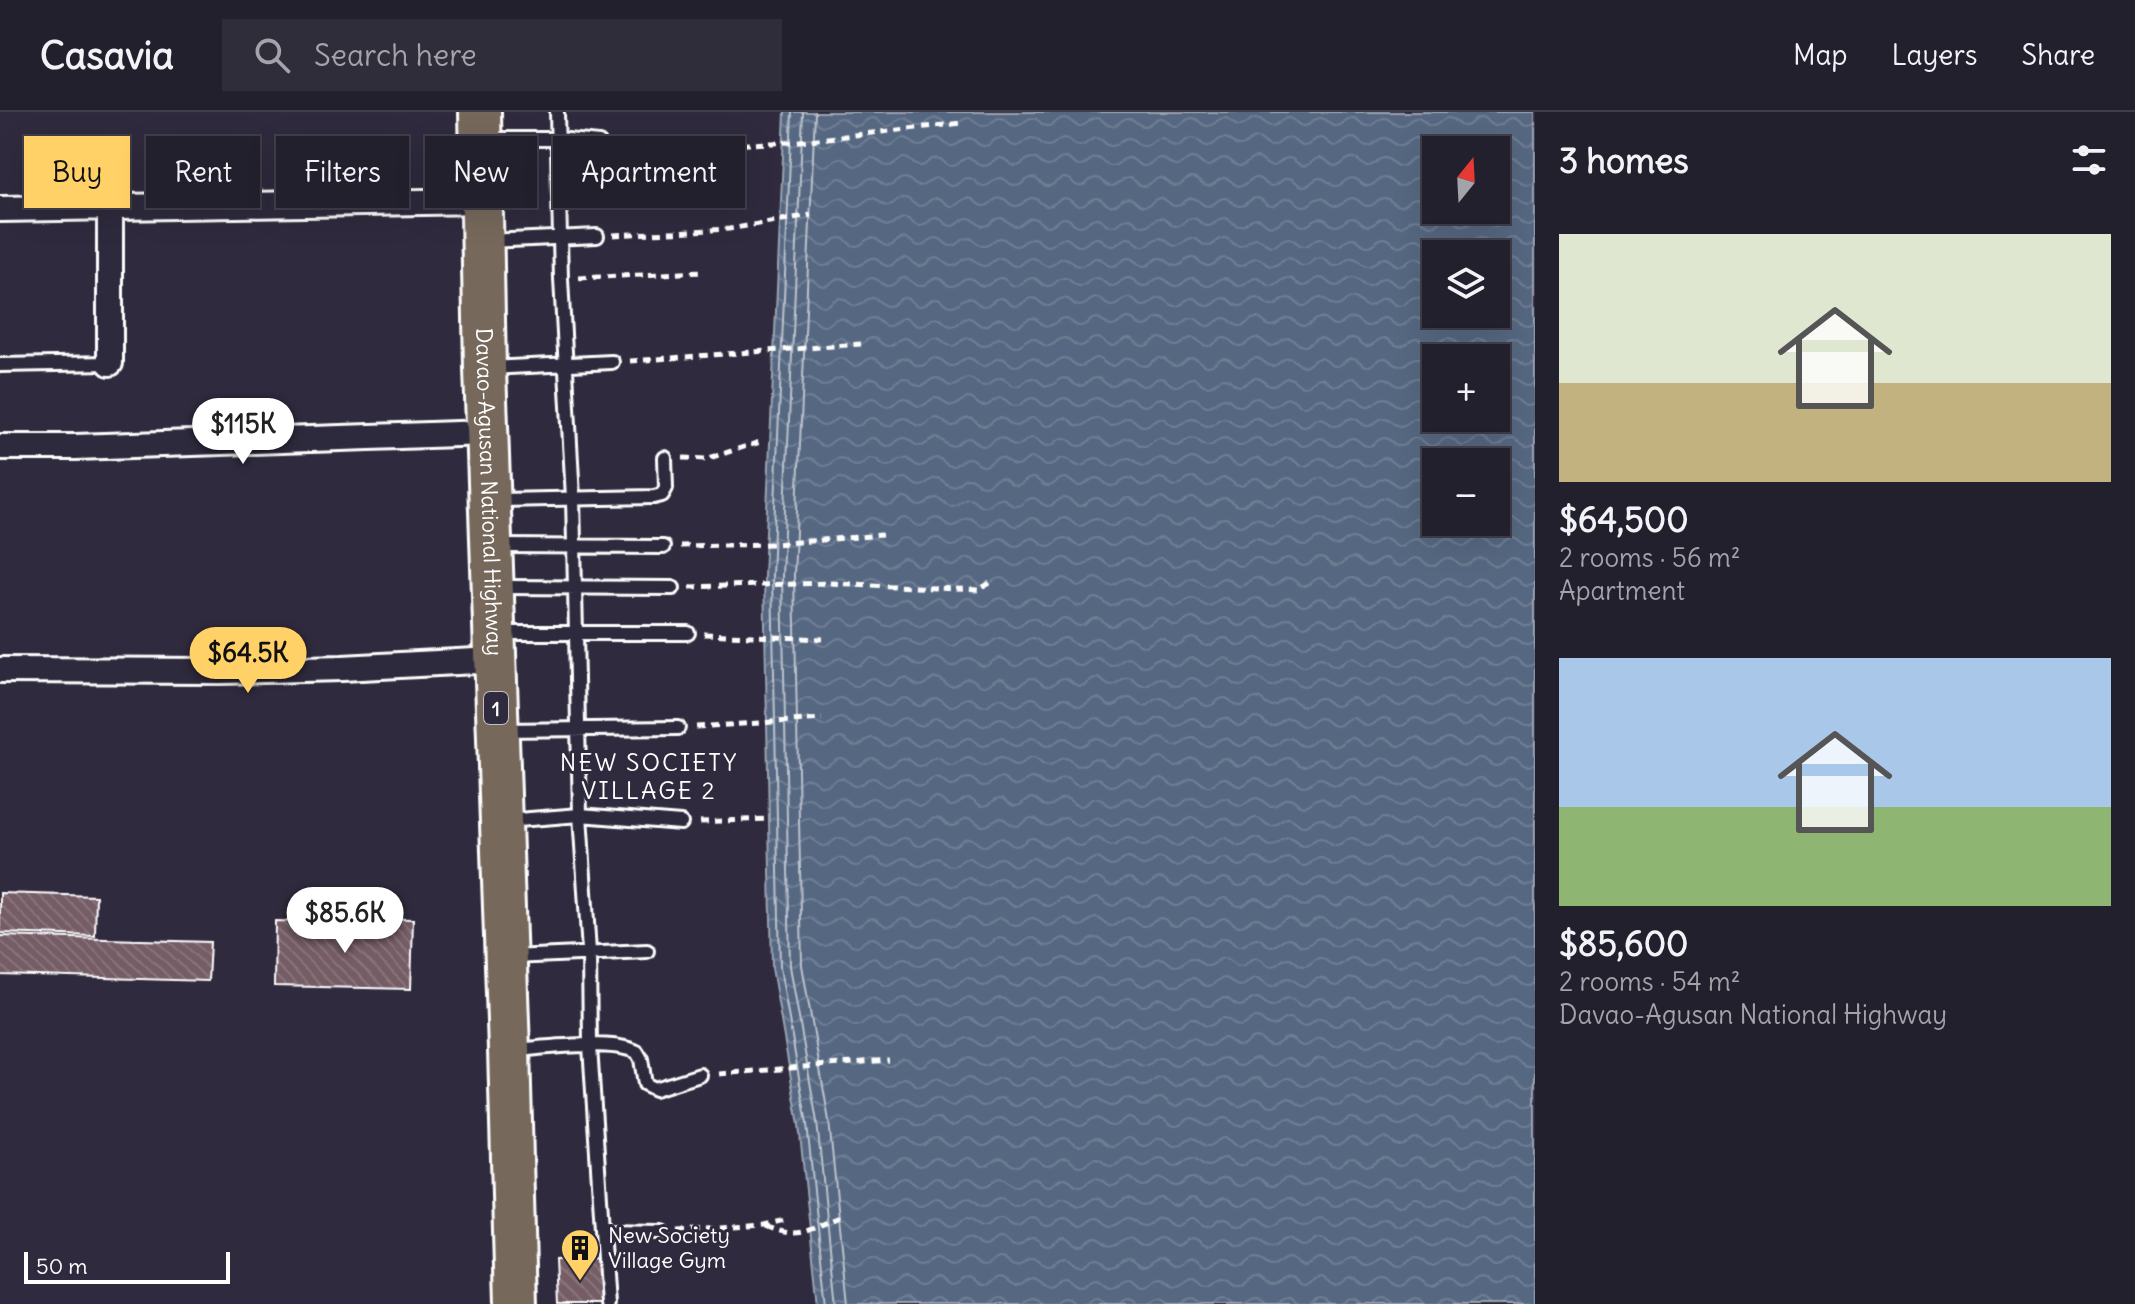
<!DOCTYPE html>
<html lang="en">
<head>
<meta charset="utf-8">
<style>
	body { margin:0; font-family:Delius,sans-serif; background:#2f2d3a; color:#f1f3f6; height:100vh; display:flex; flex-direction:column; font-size:30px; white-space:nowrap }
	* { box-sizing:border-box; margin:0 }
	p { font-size:26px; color:#a3a3aa }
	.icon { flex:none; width:44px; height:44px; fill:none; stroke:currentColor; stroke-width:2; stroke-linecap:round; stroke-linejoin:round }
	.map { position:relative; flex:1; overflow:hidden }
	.sheet { display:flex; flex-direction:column; background:#23202e; width:600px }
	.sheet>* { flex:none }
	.hud { position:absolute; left:24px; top:24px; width:760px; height:72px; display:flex; gap:16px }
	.needle { width:52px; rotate:18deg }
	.controls { position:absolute; left:1422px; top:24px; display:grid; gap:16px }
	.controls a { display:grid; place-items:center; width:88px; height:88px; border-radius:0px; background:#23202e; box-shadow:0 8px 32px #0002,0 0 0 2px #403e4a; font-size:40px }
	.scale { position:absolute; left:24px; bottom:20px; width:206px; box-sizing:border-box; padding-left:8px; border:4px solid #fff; border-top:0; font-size:22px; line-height:28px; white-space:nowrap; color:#fff; -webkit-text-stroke:6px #2f2a3d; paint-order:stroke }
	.price { position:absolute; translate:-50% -68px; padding:0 18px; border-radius:28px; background:#fff; color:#222; font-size:26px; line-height:52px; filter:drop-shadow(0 2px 4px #0008) }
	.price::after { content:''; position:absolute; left:50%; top:48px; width:24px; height:18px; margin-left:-12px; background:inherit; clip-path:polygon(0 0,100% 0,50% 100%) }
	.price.selected { background:#ffd166; color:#111 }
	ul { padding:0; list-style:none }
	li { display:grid; align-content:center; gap:16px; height:424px; padding:0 24px }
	li span { display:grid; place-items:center; height:248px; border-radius:0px; color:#555 }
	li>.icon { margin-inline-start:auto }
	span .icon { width:144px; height:144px; fill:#fffc; stroke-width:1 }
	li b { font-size:34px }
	h2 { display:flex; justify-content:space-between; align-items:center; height:96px; padding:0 24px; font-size:34px }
	.tag { padding:0 28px; border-radius:0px; background:#23202e; box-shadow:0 8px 32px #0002,0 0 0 2px #403e4a; font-size:28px; line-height:72px }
	.tag.selected { background:#ffd166; color:#111 }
	header { display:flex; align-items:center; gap:48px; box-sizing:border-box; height:112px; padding:0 40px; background:#23202e; border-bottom:2px solid #403e4a }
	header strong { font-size:38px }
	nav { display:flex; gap:44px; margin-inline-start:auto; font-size:28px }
	.search { width:560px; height:72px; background:#2f2d3a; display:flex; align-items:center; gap:20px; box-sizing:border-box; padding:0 28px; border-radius:0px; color:#a3a3aa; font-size:30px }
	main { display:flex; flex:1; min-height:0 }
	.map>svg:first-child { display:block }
</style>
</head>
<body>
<header>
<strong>Casavia</strong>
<div class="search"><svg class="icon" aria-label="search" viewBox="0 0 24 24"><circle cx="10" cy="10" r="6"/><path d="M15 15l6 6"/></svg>Search here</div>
<nav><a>Map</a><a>Layers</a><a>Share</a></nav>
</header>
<main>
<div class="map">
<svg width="1535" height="1192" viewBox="0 0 1535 1192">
	<defs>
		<pattern id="water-waves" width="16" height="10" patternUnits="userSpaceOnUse" patternTransform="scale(2)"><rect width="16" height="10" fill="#566781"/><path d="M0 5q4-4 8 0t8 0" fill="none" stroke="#6f7e94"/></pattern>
		<pattern id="building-back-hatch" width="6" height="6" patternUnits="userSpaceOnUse" patternTransform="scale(2)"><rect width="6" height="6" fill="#745c65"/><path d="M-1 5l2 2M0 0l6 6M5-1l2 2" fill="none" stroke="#89747c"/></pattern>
	</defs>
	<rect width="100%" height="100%" fill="#2f2a3d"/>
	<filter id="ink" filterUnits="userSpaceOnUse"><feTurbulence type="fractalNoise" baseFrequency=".0125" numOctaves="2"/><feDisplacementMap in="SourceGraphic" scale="16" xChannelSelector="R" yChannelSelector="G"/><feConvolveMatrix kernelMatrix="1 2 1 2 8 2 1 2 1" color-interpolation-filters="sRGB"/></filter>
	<g filter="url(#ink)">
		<!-- water -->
		<path fill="url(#water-waves)" stroke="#9aa4b3" stroke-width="2" fill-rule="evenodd" d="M785,0H1535V1192H818L799,1013L772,856L764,464ZM1436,38H1496V98H1436ZM1436,142H1496V202H1436ZM1436,246H1496V306H1436ZM1436,350H1496V410H1436Z"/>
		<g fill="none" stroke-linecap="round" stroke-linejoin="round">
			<!-- shore -->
			<path stroke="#bbc2cd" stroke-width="2" d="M792,0L772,464L780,855L807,1012L826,1192
				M803,0L782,464L790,854L817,1010L836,1192
				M815,0L794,464L802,853L829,1009L848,1192"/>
		</g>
		<!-- building -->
		<path fill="url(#building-back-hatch)" stroke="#fff" stroke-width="2" d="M0,781L96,784L95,824L0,821Z
			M351,806L413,807L411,877L274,874L275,809L318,810V817L350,818Z
			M0,824L210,830L208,869L0,863Z
			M602,1146L604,1192H557L555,1148Z"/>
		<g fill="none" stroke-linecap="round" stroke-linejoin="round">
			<defs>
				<path id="service" d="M557,0L561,167L573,386L580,703L589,840L590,934L607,1192
					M486,27H557L599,31
					M488,129L597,124
					M0,253L110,251
					M491,256L612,250
					M496,388L654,385L662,383L666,376L665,346
					M495,434L663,435
					M500,475L673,476
					M499,521H688
					M501,618L678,616
					M505,709L580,703L681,711
					M511,845L647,839
					M514,938C545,936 610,927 637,940L641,947L645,972L655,977L700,963
					M604,1119L663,1120"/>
				<path id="minor" d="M0,97L483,89
					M110,251V95
					M0,335H75L487,321
					M0,558L220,559L342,556L495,548"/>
				<g id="trunk">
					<path id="s1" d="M480,0L485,257L509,938L516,1192"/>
				</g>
			</defs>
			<!-- service casing -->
			<use href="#service" stroke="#fff" stroke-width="18"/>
			<!-- minor casing -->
			<use href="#minor" stroke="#fff" stroke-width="30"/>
			<!-- trunk casing -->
			<use href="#trunk" stroke="#fff" stroke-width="46"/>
			<!-- path -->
			<path stroke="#fff" stroke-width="5" stroke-dasharray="8 6" stroke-linecap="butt" d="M616,32L708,34L791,30L962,11
				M613,123L729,117L811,103
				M579,166L702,160
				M630,249L861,232
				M683,346L706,347L760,330
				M680,434L774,432L882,423
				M690,475L829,471L978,478L992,470
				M704,522L823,527
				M696,615L822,607
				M700,710L767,707
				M719,962L889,948
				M766,1114C800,1129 808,1117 840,1105
				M678,1119L764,1113L785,1108"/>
			<!-- service -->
			<use href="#service" stroke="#2f2a3d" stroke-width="12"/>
			<!-- minor -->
			<use href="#minor" stroke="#2f2a3d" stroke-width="24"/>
			<!-- trunk -->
			<use href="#trunk" stroke="#76695c" stroke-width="40"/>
		</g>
	</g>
	<!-- icons -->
	<defs>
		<symbol id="building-pin" viewBox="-11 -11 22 30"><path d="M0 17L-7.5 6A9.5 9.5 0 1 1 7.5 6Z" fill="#ffd166" stroke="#2f2a3d"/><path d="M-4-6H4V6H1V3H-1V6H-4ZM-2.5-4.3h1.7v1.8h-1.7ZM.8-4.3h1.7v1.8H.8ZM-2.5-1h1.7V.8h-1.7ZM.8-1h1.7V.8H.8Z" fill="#111"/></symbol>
	</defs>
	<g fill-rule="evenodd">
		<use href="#building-pin" x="558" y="1114" width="44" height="60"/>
	</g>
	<g text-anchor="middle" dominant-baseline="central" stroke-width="6" stroke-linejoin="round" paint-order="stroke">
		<!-- shield labels -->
		<rect fill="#2f2a3d" stroke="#c1bfc5" stroke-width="2" x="484" y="580" width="24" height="32" rx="6"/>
		<g font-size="20" font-weight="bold" fill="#fff">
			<text x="496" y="596">1</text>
		</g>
		<!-- street labels -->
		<g font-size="22" fill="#fff" stroke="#2f2a3d">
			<text stroke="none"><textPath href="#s1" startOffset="380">Davao-Agusan National Highway</textPath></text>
		</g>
		<!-- poi labels -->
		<g font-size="22" fill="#fff" stroke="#2f2a3d" text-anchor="start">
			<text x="608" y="1123">New Society<tspan x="608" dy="25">Village Gym</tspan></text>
		</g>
		<!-- neighbourhood labels -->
		<g font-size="24" letter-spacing="2" fill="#fff" stroke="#2f2a3d">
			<text x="649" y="650">NEW SOCIETY<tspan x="649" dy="28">VILLAGE 2</tspan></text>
		</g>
	</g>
</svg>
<div class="controls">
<a><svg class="needle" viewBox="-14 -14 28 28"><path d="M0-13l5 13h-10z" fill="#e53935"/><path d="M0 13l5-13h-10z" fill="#a3a3aa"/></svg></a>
<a><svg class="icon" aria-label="layers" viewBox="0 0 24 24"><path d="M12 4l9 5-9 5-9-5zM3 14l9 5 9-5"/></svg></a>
<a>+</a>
<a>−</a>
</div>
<div class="scale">50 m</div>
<b class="price" style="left:243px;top:354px">$115K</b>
<b class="price selected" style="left:248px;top:583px">$64.5K</b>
<b class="price" style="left:345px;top:843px">$85.6K</b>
<div class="hud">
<a class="tag selected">Buy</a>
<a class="tag">Rent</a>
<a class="tag">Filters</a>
<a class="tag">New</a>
<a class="tag">Apartment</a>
</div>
</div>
<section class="sheet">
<h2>3 homes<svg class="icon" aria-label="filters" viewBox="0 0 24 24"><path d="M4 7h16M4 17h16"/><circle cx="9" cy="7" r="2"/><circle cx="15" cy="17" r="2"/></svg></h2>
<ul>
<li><span style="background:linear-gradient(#dfe7d0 60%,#c2b280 0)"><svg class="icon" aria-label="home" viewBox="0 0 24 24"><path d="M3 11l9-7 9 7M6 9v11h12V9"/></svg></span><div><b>$64,500</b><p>2 rooms · 56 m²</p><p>Apartment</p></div></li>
<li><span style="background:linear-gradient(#a9c7e8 60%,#8fb573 0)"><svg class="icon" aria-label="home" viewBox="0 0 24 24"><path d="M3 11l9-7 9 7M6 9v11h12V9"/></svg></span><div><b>$85,600</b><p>2 rooms · 54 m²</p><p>Davao-Agusan National Highway</p></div></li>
</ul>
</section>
</main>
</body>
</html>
